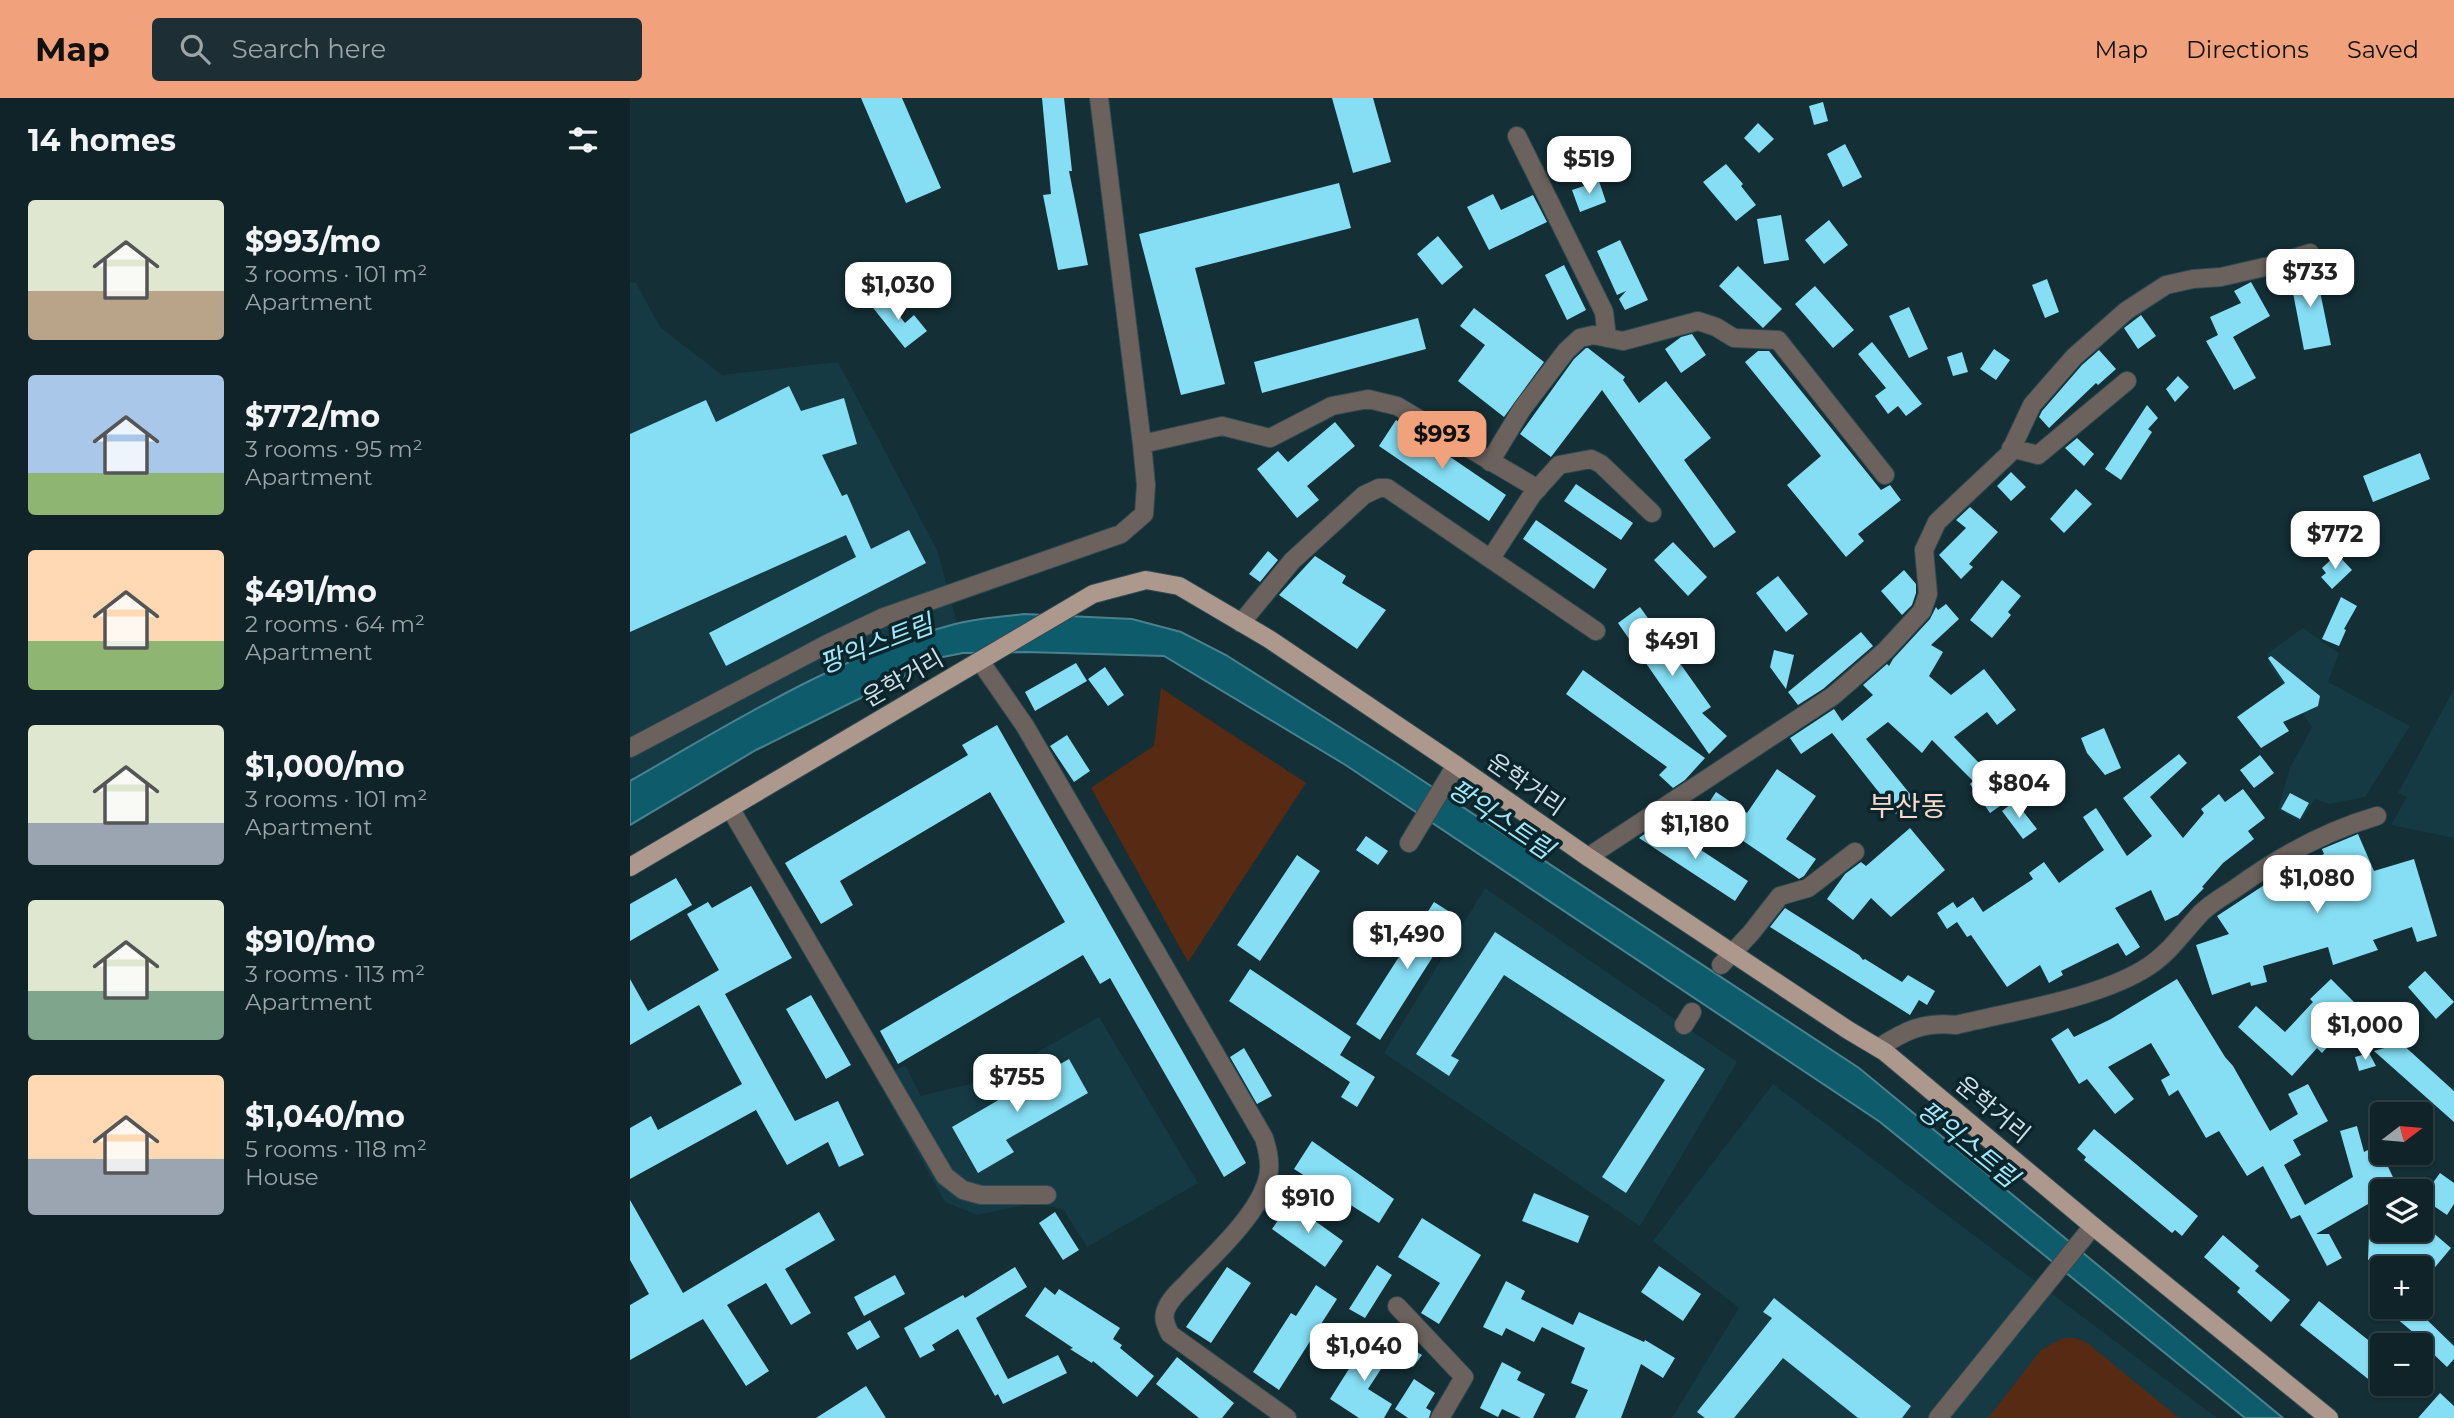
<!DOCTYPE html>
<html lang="en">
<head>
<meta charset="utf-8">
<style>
	body { margin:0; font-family:Montserrat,"Noto Sans KR",sans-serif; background:#1d2f34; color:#f1f3f6; height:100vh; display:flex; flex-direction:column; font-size:26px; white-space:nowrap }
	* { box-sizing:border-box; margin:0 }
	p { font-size:23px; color:#9ba4a8 }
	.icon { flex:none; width:38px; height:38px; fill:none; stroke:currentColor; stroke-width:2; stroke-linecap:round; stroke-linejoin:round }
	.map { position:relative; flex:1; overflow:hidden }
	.panel { display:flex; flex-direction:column; background:#0f2328; width:630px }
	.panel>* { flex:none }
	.needle { width:46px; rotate:74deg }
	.buttons { position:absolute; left:1740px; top:1004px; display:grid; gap:14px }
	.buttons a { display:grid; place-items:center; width:63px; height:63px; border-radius:7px; background:#0f2328; box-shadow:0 2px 5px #0004,0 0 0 2px #2f4045; font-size:35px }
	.price { position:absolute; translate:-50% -60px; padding:0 16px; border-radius:14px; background:#fff; color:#222; font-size:23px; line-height:46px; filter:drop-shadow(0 2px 4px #0008) }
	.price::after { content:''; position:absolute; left:50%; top:42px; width:21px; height:16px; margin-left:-10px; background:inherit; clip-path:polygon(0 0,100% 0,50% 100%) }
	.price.active { background:#f1a17c; color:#111 }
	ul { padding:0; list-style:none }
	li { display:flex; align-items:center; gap:21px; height:175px; padding:0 28px }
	li span { display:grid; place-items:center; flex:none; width:196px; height:140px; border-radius:7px; color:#555 }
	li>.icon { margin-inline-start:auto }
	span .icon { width:84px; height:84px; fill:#fffc; stroke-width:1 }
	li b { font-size:30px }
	h2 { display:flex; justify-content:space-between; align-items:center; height:84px; padding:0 28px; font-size:30px }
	header { display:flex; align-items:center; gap:42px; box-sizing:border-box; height:98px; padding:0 35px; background:#f1a17c; color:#111 }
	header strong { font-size:33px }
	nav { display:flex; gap:38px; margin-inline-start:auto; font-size:24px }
	.search { width:490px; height:63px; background:#1d2f34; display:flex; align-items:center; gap:18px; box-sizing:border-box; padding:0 24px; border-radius:7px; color:#9ba4a8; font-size:26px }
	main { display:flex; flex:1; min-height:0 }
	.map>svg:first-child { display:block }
</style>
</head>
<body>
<header>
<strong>Map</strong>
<div class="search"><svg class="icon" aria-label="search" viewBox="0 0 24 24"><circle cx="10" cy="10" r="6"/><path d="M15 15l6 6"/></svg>Search here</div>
<nav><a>Map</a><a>Directions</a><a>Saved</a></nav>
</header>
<main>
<section class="panel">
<h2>14 homes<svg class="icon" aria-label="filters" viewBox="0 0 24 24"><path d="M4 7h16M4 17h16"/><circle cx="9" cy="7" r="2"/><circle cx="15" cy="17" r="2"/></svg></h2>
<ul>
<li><span style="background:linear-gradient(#dfe7d0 65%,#b9a48a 0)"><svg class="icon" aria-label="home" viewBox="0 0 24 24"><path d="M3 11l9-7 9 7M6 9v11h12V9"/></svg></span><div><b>$993/mo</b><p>3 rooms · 101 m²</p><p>Apartment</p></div></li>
<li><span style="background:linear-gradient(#a9c7e8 70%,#8fb573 0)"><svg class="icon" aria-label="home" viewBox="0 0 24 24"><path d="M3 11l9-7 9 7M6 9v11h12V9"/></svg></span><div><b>$772/mo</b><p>3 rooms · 95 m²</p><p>Apartment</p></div></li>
<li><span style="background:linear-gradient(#ffd9b3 65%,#8fb573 0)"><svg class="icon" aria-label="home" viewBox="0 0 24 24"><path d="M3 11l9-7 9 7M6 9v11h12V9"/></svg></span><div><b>$491/mo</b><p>2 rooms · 64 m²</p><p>Apartment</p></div></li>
<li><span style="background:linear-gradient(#dfe7d0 70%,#9aa5b1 0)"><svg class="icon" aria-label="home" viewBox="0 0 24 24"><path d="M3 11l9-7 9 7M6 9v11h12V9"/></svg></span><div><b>$1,000/mo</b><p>3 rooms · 101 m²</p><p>Apartment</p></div></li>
<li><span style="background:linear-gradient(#dfe7d0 65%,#7fa58c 0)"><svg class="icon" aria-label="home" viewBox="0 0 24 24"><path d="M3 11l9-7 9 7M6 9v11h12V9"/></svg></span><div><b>$910/mo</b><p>3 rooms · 113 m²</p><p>Apartment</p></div></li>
<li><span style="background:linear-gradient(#ffd9b3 60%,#9aa5b1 0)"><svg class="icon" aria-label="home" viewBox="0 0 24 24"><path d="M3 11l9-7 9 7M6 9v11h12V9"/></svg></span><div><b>$1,040/mo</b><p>5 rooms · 118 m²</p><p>House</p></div></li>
</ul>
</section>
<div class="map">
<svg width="1824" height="1320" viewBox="0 0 1824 1320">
	<rect width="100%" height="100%" fill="#142f36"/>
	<!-- built -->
	<path fill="#153a43" d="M0,184L6,185L30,229L92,277L208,264L307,452L327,525L227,560L102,624L0,683Z
		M1673,530L1709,555L1698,584L1780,628L1735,699L1699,706L1685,701L1670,724L1648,711L1660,670L1682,629L1640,568L1637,556Z
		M1824,591V740L1761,727L1777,699L1768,695Z
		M855,790L1107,964L1010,1128L754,955Z
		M469,919L568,1085L457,1149L433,1111L404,1105L347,1117L315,1104L247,982L275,967L291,998L360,981Z
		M1143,986L1587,1320H1042L1109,1210L1023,1143Z"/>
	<!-- green -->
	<path fill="#572a13" d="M531,590L676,685L558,864L461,690L524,648Z
		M1433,1240H1445L1456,1244L1549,1320H1358L1411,1252Z"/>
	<!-- water -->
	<path fill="#0e5b6b" stroke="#48828f" stroke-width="2" d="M394,516L502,521L551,534L596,557L766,665L1229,970L1653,1320H1615L1250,1024L714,666L534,558L396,554L333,555L313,559L126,652L0,727V683C103,624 209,557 325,526C347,520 371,519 394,516Z"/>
	<!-- building -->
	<path fill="#85def4" d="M231,0H272L311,90L276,105Z
		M412,0H434L442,73H439L458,167L428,172L413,97L421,96Z
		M702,0H743L761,64L723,75Z
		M1193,4L1198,23L1184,27L1179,8Z
		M1128,25L1144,41L1129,55L1114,40Z
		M1215,46L1232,79L1213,89L1197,56Z
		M1096,66L1113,86L1111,88L1126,107L1106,123L1073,84Z
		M969,83L976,104L950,114L942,92Z
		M709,85L721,130L565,170L595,286L551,297L509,136Z
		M863,96L871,112L903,97L917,124L859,152L837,109Z
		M1151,117L1159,162L1134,166L1127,121Z
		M1199,122L1218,147L1194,166L1175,142Z
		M808,138L833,169L812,187L787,156Z
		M990,142L1018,202L995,212L989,201L996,193L987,197L967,153Z
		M934,167L956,212L937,222L915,177Z
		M1108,168L1152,211L1133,230L1089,188Z
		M1685,169L1701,247L1674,252L1659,174Z
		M1417,181L1429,214L1415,220L1402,187Z
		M1621,184L1640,218L1603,239L1626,280L1604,292L1576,243L1588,237L1580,219L1611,205L1604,193Z
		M1185,188L1224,232L1203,250L1165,206Z
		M252,196L275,225L284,217L297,233L275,250L240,206Z
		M1279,209L1298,251L1279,260L1259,218Z
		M844,210L914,264L874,319L828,283L855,247L830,228Z
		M1511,217L1526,238L1508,251L1494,230Z
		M788,220L796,251L632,295L624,264Z
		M1062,236L1076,257L1051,275L1035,251L1051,239Z
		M1242,244L1292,306L1276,318L1268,308L1258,316L1245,298L1256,290L1228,256Z
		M956,250H958L995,279L993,282L1009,305L1036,283L1081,340L1054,362L1106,434L1084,450L972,292L921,359L890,336L944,261Z
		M1364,251L1380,262L1366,282L1350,271Z
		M1469,252L1486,271L1468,287L1466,285L1419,330L1409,319L1412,313L1452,267Z
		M1128,253H1139L1251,392L1260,387L1271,402L1228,436L1234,443L1216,459L1157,387L1191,358L1115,264Z
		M1332,254L1338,274L1323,278L1317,259Z
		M1548,278L1559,289L1545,304L1536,291Z
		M159,288L171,313L214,300L227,346L192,357L212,398L217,396L241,451L279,432L296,465L96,568L79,535L226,459L216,437L0,534V336L76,302L86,324Z
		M1517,307L1528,320L1518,331L1522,334L1491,382L1475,371Z
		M766,322L876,397L859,423L749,348Z
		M705,324L725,348L677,388L689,402L667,420L627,371L648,353L658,364Z
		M1447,340L1464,356L1454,368L1435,350Z
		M1790,355L1800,381L1743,404L1733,378Z
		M1381,374L1396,389L1381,403L1367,388Z
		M946,386L1003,425L991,442L934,403Z
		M1446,391L1462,406L1434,435L1420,421Z
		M1340,409L1368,434L1339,466L1343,469L1331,481L1309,457L1336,430L1326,422Z
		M906,422L977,471L964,491L893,441Z
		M1043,444L1077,479L1058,498L1024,462Z
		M638,453L648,462L630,484L619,476Z
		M1707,456L1722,472L1702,491L1691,479L1696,475L1692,470Z
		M685,458L716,478L712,485L756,512L727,551L649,497Z
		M1274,472L1286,486V495L1282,507L1272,517L1251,493Z
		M1148,478L1178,516L1156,534L1126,495Z
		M1372,482L1391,498L1378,514L1381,517L1362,540L1340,522Z
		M1711,499L1727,508L1714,531L1716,532L1709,548L1692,541Z
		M1316,506L1329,521L1301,547L1313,554L1299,578L1321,597L1354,571L1386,612L1367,627L1357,614L1324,639L1351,667L1377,703L1360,715L1340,686L1343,683L1302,642L1292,655L1258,624L1236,641L1284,701L1266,716L1202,635L1171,656L1160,640L1204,611L1212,623L1243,597L1233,587L1257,566L1259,568L1263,561L1300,521L1306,509L1308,512Z
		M1010,509L1081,609L1072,615L1097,638L1079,656L988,525Z
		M1231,534L1243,548L1193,591L1168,607L1158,594Z
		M1144,552L1164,557L1156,591L1140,569Z
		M1641,558L1690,598L1688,608L1653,624L1659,633L1631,650L1607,619L1655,585L1638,560Z
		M446,565L457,583L405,613L395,594Z
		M475,569L494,597L478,608L458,581Z
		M953,572L1075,660L1055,682L1043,690L1029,677L1037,669L936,596Z
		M367,627L616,1065L594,1079L480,880L470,886L453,857L268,966L250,933L435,824L360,694L210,783L223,807L191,826L155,765L338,657L332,647Z
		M1474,630L1491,670L1475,677L1457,655L1451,640Z
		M437,637L460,673L444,684L420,648Z
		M1549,656L1557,665L1520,699L1553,740L1574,715L1571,711L1589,696L1595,704L1613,691L1635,720L1618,733L1624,741L1593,765L1572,789L1574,790L1548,817L1535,823L1521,792L1485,810L1510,849L1496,858L1488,845L1431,873L1433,877L1419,885L1410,867L1377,889L1341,837L1337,839L1327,824L1317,831L1307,815L1323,804L1327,810L1343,799L1353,814L1403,781L1399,775L1414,764L1429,785L1474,752L1453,719L1466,710L1497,758L1522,738L1493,700Z
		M1630,657L1644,675L1624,690L1610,672Z
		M1147,671L1186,698L1156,741L1186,761L1174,778L1169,781L1072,715L1086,694L1117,715Z
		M1660,695L1679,705L1670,721L1651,711Z
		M1385,703L1407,731L1393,741L1372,713Z
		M1030,725L1118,783L1105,803L1009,740Z
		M1280,730L1315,772L1261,819L1241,800L1223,822L1197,801L1215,776L1231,764L1236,768Z
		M1728,736L1744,773L1784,761L1807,838L1787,844L1782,829L1743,842L1748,852L1703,867L1698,849L1633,868L1637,884L1621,888L1620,884L1582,897L1566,847L1599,836L1587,818L1648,778L1694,756L1692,751Z
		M736,738L758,753L748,767L726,752Z
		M667,757L690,773L630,863L607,847Z
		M46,780L62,807L0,843V806Z
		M121,788L162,860L95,896L165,1023L208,1003L234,1057L209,1069L198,1044L157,1067L126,1012L0,1081V1030L21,1018L28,1032L112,986L69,907L0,947V881L18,913L89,872L57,816L78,804L82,810Z
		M804,804L828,819L750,942L726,926Z
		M1155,810L1229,857L1233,862L1235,861L1272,884L1278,877L1305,893L1297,907L1289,902L1280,917L1140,829Z
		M865,834L1075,971L996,1095L972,1079L1035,982L874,877L821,958L829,962L819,978L786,956Z
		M620,871L721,939L710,957L745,979L727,1009L711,999L720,984L599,903Z
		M1795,873L1824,904L1806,921L1778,889Z
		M1547,881L1595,959L1603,968L1640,1033L1668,1016L1658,996L1678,986L1698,1023L1663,1042L1671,1057L1654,1067L1675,1107L1723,1079L1710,1033L1727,1028L1734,1054L1752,1045V1056L1770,1094H1752V1098L1686,1136H1699L1712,1160L1697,1168L1670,1117L1661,1121L1633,1068L1617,1078L1589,1033L1576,1040L1548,992L1539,998L1531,982L1540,977L1521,945L1478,969L1504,1001L1485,1016L1457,981L1449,986L1421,941L1438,930L1444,939L1481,921Z
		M1701,881L1726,906L1695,938L1702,944L1692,955L1687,950L1662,978L1608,929L1626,908L1655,934L1683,904L1680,901Z
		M181,897L221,967L196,981L156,911Z
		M1751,908L1765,925L1751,937L1737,919Z
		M1771,945L1824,993V1024L1744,953Z
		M614,950L642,998L627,1006L600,959Z
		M1739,955L1746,968L1729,973L1725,959Z
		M439,961L458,995L376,1042L384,1054L348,1075L322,1029Z
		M1464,1031L1568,1118L1552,1138L1545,1132L1542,1135L1454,1062L1456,1059L1447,1051Z
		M682,1043L764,1101L749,1125L664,1071Z
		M1810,1075L1824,1085V1106L1817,1117L1792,1100Z
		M904,1095L959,1118L948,1145L892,1123Z
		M0,1102L53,1195L189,1114L205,1142L155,1171L181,1215L161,1227L136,1185L97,1207L139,1273L116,1288L73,1221L0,1262V1207L19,1196L0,1162Z
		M660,1105L713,1143L695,1169L642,1131Z
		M425,1114L449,1152L433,1162L409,1125Z
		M792,1120L851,1157L809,1226L791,1215L810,1185L768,1159Z
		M1794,1127L1821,1150L1801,1174L1790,1166V1163L1738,1162L1739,1137L1785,1138Z
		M1593,1137L1629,1168L1625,1173L1660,1202L1641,1224L1607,1194L1610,1190L1574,1159Z
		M747,1167L762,1177L735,1220L719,1211Z
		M1029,1168L1071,1196L1053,1223L1011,1194Z
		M385,1169L397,1189L346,1220L378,1281L428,1257L437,1275L373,1306L368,1296L365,1298L328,1231L302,1247L305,1252L290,1260L274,1230L333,1197L335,1200Z
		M597,1169L621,1185L581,1245L556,1229Z
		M265,1177L275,1196L234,1218L224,1199Z
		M876,1183L895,1193L891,1201L943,1227L949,1214L1014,1244L1015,1242L1045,1260L1033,1280L1011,1266L991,1320H945L958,1292L941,1285L955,1250L912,1229L904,1244L876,1230L872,1238L853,1229Z
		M686,1187L707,1201L649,1292L623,1274L661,1215L666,1218Z
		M415,1189L425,1197L429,1191L490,1230L483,1241L492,1247L490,1250L524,1278L507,1299L463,1263L462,1265L440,1251L443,1250L395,1218Z
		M1144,1200L1281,1308L1272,1320H1228L1153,1260L1104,1320H1075L1067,1314L1142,1220L1133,1214Z
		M1689,1203L1752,1253V1292L1670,1227Z
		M1753,1209H1802L1794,1219L1824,1248V1261L1817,1269L1795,1248L1797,1246Z
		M240,1222L250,1239L227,1252L217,1235Z
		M739,1239L762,1254L738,1291L762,1306L754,1320H729L700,1301Z
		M777,1248L792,1257L783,1269L769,1260Z
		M547,1259L604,1305L592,1320H569L526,1286Z
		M872,1264L891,1274L887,1282L915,1296L903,1320H891L872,1311L868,1319L850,1310Z
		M784,1281L805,1295L796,1310L801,1313L799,1320H778L765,1311Z
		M236,1288L256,1320H186Z
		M1810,1295L1824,1308V1320H1788Z"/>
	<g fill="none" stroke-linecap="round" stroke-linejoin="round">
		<defs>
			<path id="minor" d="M887,38L974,214L977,240
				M512,346L592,328L640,340L702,308L738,301L767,308L908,391
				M1381,350L1408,357L1497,283
				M860,364L892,311L936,253L950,240L963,237L993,243L1068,223L1086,229L1104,240L1148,242L1255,377
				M861,460L902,397L929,367L961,361L971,366L1022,415
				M611,525L662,463L734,397L749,390H757L966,533
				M350,563L395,628L634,1040C637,1050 640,1060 639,1072C636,1111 583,1157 557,1185C549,1193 537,1204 535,1215C533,1223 537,1229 540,1236L657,1320
				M0,650L197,546L254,519L491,436L514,416L516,387L512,346L469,0
				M100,710L315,1078L333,1092L351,1097H417
				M779,745L826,667
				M958,759L1203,598L1255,553L1292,513L1298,496L1294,452L1307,424L1379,356L1402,307L1444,259L1496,213L1536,187L1563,181L1591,179L1639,168L1680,155
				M1091,867L1121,835L1150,798L1178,790L1225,754
				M1054,927L1062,914
				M1248,950C1275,933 1293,923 1326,927C1383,913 1471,900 1519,868C1540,854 1554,833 1571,815C1581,805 1594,798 1606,790C1650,758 1695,733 1747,718
				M767,1208L834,1279L810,1320
				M1308,1320L1463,1128"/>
			<path id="major" d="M0,769L463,496L516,482L549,488L639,541L826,667L958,759L1218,932L1255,954L1463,1128L1699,1320"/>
		</defs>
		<!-- minor casing -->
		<use href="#minor" stroke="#324b52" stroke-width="20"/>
		<!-- major casing -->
		<use href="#major" stroke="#324b52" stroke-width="20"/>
		<!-- minor -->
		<use href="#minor" stroke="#6c625d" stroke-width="18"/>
		<!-- major -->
		<use href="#major" stroke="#ad988e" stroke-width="18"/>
	</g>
	<g text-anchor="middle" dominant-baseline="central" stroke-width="7" stroke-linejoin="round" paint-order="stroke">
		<!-- street labels -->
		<g font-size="24" fill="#cedee2" stroke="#0a252c">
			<text transform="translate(273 580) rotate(-30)">운학거리</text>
			<text transform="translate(896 686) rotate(35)">운학거리</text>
			<text transform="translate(1363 1011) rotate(40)">운학거리</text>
		</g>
		<!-- water labels -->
		<g font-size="26" font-style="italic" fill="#a3e7f9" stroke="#0a252c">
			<text transform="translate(246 546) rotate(-21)">팡익스트림</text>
			<text transform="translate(871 721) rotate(34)">팡익스트림</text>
			<text transform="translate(1338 1046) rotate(39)">팡익스트림</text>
		</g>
		<!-- quarter labels -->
		<g font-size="28" fill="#f8d9cb" stroke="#0a252c">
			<text x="1278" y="708">부산동</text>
		</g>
	</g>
</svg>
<div class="buttons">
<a><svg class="needle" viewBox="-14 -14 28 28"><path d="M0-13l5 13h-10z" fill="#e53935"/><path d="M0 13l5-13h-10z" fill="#9ba4a8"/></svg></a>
<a><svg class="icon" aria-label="layers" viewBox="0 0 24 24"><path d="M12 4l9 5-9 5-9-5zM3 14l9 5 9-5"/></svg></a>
<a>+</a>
<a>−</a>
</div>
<b class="price" style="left:959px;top:98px">$519</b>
<b class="price" style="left:1680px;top:211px">$733</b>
<b class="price" style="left:268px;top:224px">$1,030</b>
<b class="price active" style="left:812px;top:373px">$993</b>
<b class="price" style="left:1705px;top:473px">$772</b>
<b class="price" style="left:1042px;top:580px">$491</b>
<b class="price" style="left:1389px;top:722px">$804</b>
<b class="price" style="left:1065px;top:763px">$1,180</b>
<b class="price" style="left:1687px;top:817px">$1,080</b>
<b class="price" style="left:777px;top:873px">$1,490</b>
<b class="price" style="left:1735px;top:964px">$1,000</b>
<b class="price" style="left:387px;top:1016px">$755</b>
<b class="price" style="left:678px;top:1137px">$910</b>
<b class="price" style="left:734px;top:1285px">$1,040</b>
</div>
</main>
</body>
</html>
